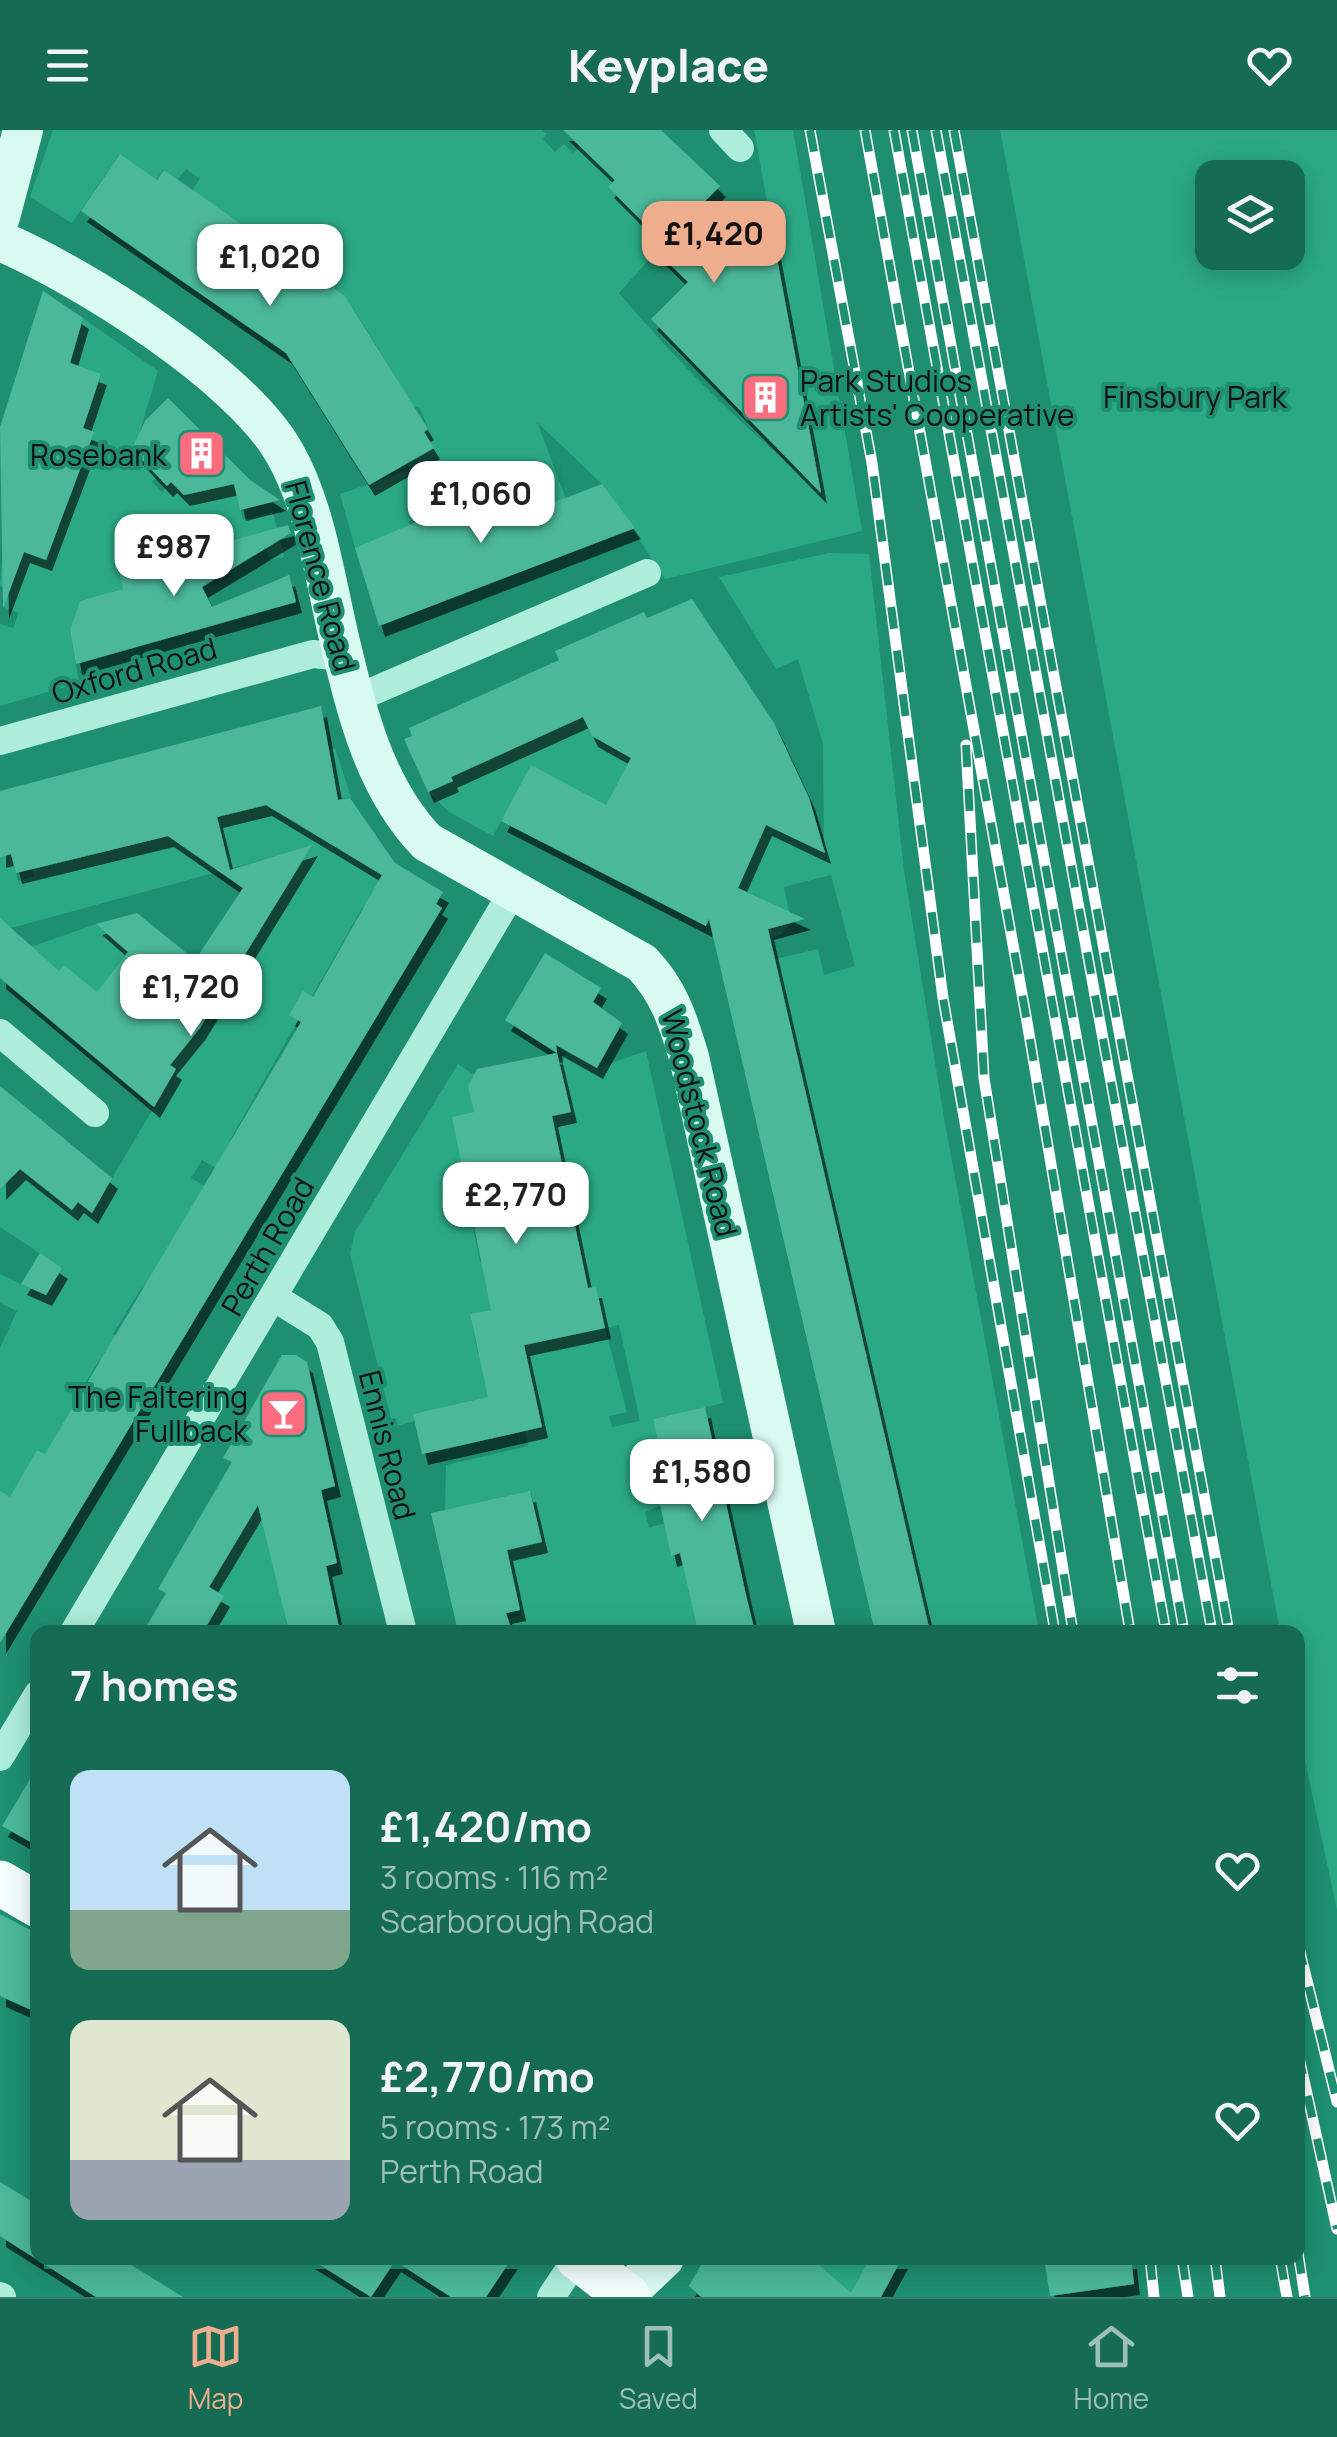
<!DOCTYPE html>
<html lang="en">
<head>
<meta charset="utf-8">
<style>
	body { margin:0; font-family:Manrope,sans-serif; background:#23735e; color:#f1f3f6; height:100vh; display:flex; flex-direction:column; font-size:38px; white-space:nowrap }
	* { box-sizing:border-box; margin:0 }
	p { font-size:32px; color:#9ebfb8 }
	.icon { flex:none; width:55px; height:55px; fill:none; stroke:currentColor; stroke-width:2; stroke-linecap:round; stroke-linejoin:round }
	.map { position:relative; flex:1; overflow:hidden }
	.panel { position:absolute; left:30px; top:1495px; width:1275px; height:640px; display:flex; flex-direction:column; background:#166b54; border-radius:20px; box-shadow:0 5px 25px #0003 }
	.panel>* { flex:none }
	.controls { position:absolute; left:1195px; top:30px; display:grid; gap:20px }
	.controls a { display:grid; place-items:center; width:110px; height:110px; border-radius:20px; background:#166b54; box-shadow:0 5px 25px #0003; font-size:50px }
	.price { position:absolute; translate:-50% -85px; padding:0 22px; border-radius:20px; background:#fff; color:#222; font-size:32px; line-height:65px; filter:drop-shadow(0 2px 5px #0008) }
	.price::after { content:''; position:absolute; left:50%; top:60px; width:30px; height:22px; margin-left:-15px; background:inherit; clip-path:polygon(0 0,100% 0,50% 100%) }
	.price.selected { background:#eead8d; color:#111 }
	ul { padding:0; list-style:none }
	li { display:flex; align-items:center; gap:30px; height:250px; padding:0 40px }
	li span { display:grid; place-items:center; flex:none; width:280px; height:200px; border-radius:20px; color:#555 }
	li>.icon { margin-inline-start:auto }
	span .icon { width:120px; height:120px; fill:#fffc; stroke-width:1 }
	li b { font-size:42px }
	h2 { display:flex; justify-content:space-between; align-items:center; height:120px; padding:0 40px; font-size:42px }
	header { display:flex; justify-content:space-between; align-items:center; height:130px; padding:0 40px; background:#166b54; font-size:45px; font-weight:800 }
	.tabs { display:flex; justify-content:space-around; align-items:center; height:140px; border-top:2px solid #357e6b; background:#166b54; font-size:28px; color:#9ebfb8 }
	.tabs a { display:grid; justify-items:center; gap:5px }
	.tabs .selected { color:#eead8d }
	.map>svg:first-child { display:block }
</style>
</head>
<body>
<header><svg class="icon" aria-label="menu" viewBox="0 0 24 24"><path d="M4 6h16M4 12h16M4 18h16"/></svg>Keyplace<svg class="icon" aria-label="heart" viewBox="0 0 24 24"><path d="M12 20l-8-8c-3-5 5-10 8-4 3-6 11-1 8 4z"/></svg></header>
<div class="map">
<svg width="1337" height="2167" viewBox="0 0 1337 2167">
	<defs>
		<filter id="shadow"><feDropShadow dx="6" dy="11" stdDeviation="0" flood-color="#0009"/></filter>
	</defs>
	<rect width="100%" height="100%" fill="#1e8f70"/>
	<!-- green -->
	<path fill="#2ba985" fill-rule="evenodd" d="M53,0H542L547,4L543,9L555,22L564,14L573,23L581,16L614,21L653,99L644,108L657,121L619,163C675,229 738,293 806,348L817,345L754,0H793L862,401L665,449L602,354L537,292L568,374L555,379L548,361L468,375L466,371L439,382L453,418L415,389L409,391L411,397L355,418L340,364L410,340L409,333L433,318L424,302L428,298L420,278L369,266L397,249L354,179L310,141L292,168L289,128L281,121L283,117L273,110L271,114L213,74L174,85L200,49L186,39L178,49L163,40L145,67L135,35L119,25L72,93L30,67Z
		M1000,0H1337V1780L1298,1598V1502H1280ZM1212,48H1288V122H1212Z
		M83,188L158,241L140,301L149,310L136,323L157,346L152,352L162,362L171,352L183,364L191,356L199,362L234,354L243,390L273,382L284,427L270,430L262,402L229,411L237,442L216,447L196,417L190,419L192,427L135,437L132,427L117,431L123,459L111,462L114,476L100,467L82,470L70,500L79,553L0,576V494L13,498L19,483L3,477L9,460L0,456L2,431L18,437L24,422L46,430L21,383L60,397L68,376L38,335L78,348L92,302L53,287L90,277L101,245L70,233Z
		M829,423L869,424L904,740L944,988L1039,1502H930L775,829L818,819L824,845L855,836L831,745L784,757L791,792L782,804L770,809L761,768L738,758L745,741L521,654L493,706L449,682L428,662L452,651L445,633L582,587L600,612L682,657L824,722L823,614L798,529L776,539L719,447Z
		M335,618L351,667L313,676L401,737L361,780L230,1010L228,1045L202,1030L191,1048L218,1064L157,1166L142,1157L113,1204L128,1214L114,1237L100,1229L86,1252L100,1261L45,1324L37,1320L12,1368L0,1379V1218L17,1181L0,1173V1144L45,1165L62,1138L0,1097V1028L24,1031L32,1037L27,1045L72,1079L78,1072L92,1082L176,940L31,817L96,794L205,888L298,720L0,801V725H11L18,751L34,746L32,737L134,708L136,714L145,712L213,672L256,678L281,671L326,620Z
		M572,911L581,916L576,926L597,938L646,921L723,1273L653,1289L671,1371L645,1382L649,1397L664,1394L671,1425L680,1423L698,1502H512L508,1490L521,1486L507,1420L542,1412L531,1362L445,1381L446,1335L528,1316L525,1301L542,1296L533,1257L414,1284L415,1291L393,1297L350,1124L355,1102L458,934L474,945L471,1090L480,1131L492,1129L502,1178L470,1184L478,1224L605,1198L596,1157L579,1160C578,1099 567,1045 541,989L571,982L558,940ZM619,1195L640,1291L612,1297L609,1286L627,1282L605,1198Z
		M257,1347L288,1502H198L195,1501L224,1466L209,1457L223,1434L209,1425Z
		M811,2128H902L880,2167H853Z"/>
	<!-- building -->
	<path fill="#4bb899" filter="url(#shadow)" d="M563,0H661L720,56L671,106L770,91L821,363L651,189L688,152L645,110L659,108L608,57L615,50Z
		M120,24L157,50L164,40L345,166L428,299L424,302L434,318L369,355L286,223L81,81Z
		M43,161L83,188L70,233L101,244L83,298L94,302L46,430L24,422L3,478L0,297Z
		M168,268L250,350L280,370L240,380L234,354L184,365L171,352L167,356L132,319L145,291Z
		M526,354L531,367L548,360L552,373L602,354L635,398L379,496L355,418L466,371L468,375Z
		M288,395L291,403L202,457L212,477L289,445L296,472L76,534L70,500L80,471L123,459L119,441Z
		M692,469L774,593L809,668L825,723L766,695L738,758L805,789L768,799L930,1502H875L709,789L706,796L501,691L531,635L606,675L631,628L592,606L583,587L451,647L453,651L428,662L404,609L412,606L409,598L559,530L555,521L644,482L647,488Z
		M321,576L338,670L350,668L395,733L443,762L436,774L442,778L0,1513V1361L10,1367L37,1320L45,1324L301,892L289,885L303,861L313,867L382,745L266,675L217,687L230,740L312,715L200,898L170,935L176,939L154,977L0,848V788L59,841L64,835L97,862L128,822L96,794L137,783L195,830L243,758L168,706L16,743L11,724L0,727V661Z
		M545,823L601,858L593,872L622,893L597,938L556,915L557,923L505,890Z
		M557,923L571,982L552,986L588,1158L596,1157L605,1198L524,1215L542,1297L422,1324L413,1284L488,1267L470,1184L491,1180L452,987L474,982L468,956L477,939Z
		M0,956L112,1048L92,1083L78,1072L72,1080L20,1039L0,1059Z
		M40,1123L62,1138L46,1165L21,1154Z
		M282,1225H296L307,1232L335,1356L321,1360L337,1433L326,1436L340,1502H289L258,1375L209,1457L224,1466L203,1502H143L166,1463L158,1459L232,1332L223,1328Z
		M705,1277L746,1465L755,1502H698L680,1423L671,1426L660,1374L671,1371L653,1289Z
		M530,1361L542,1412L507,1420L520,1480L506,1483L512,1502H458L431,1383Z
		M38,1636V1716L2,1696Z
		M0,1784L38,1804V1883L0,1866Z
		M0,2052L38,2075V2128H120L183,2167H96L0,2106Z
		M309,2128H512L486,2167H451L395,2131L371,2167Z
		M705,2128H811L851,2163L870,2128H902L881,2167H701L689,2156Z
		M1044,2128H1131L1134,2154L1050,2166Z"/>
	<g fill="none" stroke-linecap="round" stroke-linejoin="round">
		<!-- minor -->
		<path stroke="#adedda" stroke-width="28" d="M723,0L740,18
			M355,569L647,443
			M0,611L313,524L344,527
			M0,903L95,983
			M275,1168L320,1196L330,1212L403,1502
			M74,1502L513,761
			M0,1627L38,1564
			M0,2166L2,2167
			M551,2167L577,2128"/>
		<!-- secondary -->
		<path stroke="#d9faf1" stroke-width="40" d="M0,87L23,0
			M0,111C82,146 240,245 284,322C316,377 325,450 340,512C357,583 375,658 427,712L642,833C669,861 678,891 689,927L816,1502
			M625,2165L664,2128"/>
		<!-- primary -->
		<path stroke="#f3fffc" stroke-width="45" d="M0,1753L38,1775
			M578,2128L628,2167"/>
		<defs>
			<path id="rail" d="M810,0L872,333L943,868L1055,1502
				M865,0L1026,886L1130,1502
				M894,0L1166,1502
				M912,0L1184,1502
				M936,0L1212,1502
				M954,0L1229,1502
				M966,615L984,948L1073,1502
				M1298,1814L1337,1972
				M1298,1923L1337,2099
				M1298,2122L1305,2167
				M1150,2128L1154,2167
				M1182,2128L1188,2167
				M1215,2128L1220,2167
				M1280,2128L1287,2167"/>
		</defs>
		<!-- rail casing -->
		<use href="#rail" stroke="#fff" stroke-width="11"/>
		<!-- rail -->
		<use href="#rail" stroke="#1e8f70" stroke-width="8" stroke-dasharray="22" stroke-linecap="butt"/>
	</g>
	<!-- icons -->
	<defs>
		<symbol id="building-square" viewBox="-11 -11 22 22"><rect x="-9" y="-9" width="18" height="18" rx="4" fill="#fb6d7f" stroke="#1e8f70"/><path d="M-4-6H4V6H1V3H-1V6H-4ZM-2.5-4.3h1.7v1.8h-1.7ZM.8-4.3h1.7v1.8H.8ZM-2.5-1h1.7V.8h-1.7ZM.8-1h1.7V.8H.8Z" fill="#fff"/></symbol>
		<symbol id="bar-square" viewBox="-11 -11 22 22"><rect x="-9" y="-9" width="18" height="18" rx="4" fill="#fb6d7f" stroke="#1e8f70"/><path d="M-6-5H6L.8 .8V4.5H3.5V6h-7V4.5H-.8V.8Z" fill="#fff"/></symbol>
	</defs>
	<g fill-rule="evenodd">
		<use href="#building-square" x="738" y="240" width="55" height="55"/>
		<use href="#building-square" x="174" y="296" width="55" height="55"/>
		<use href="#bar-square" x="256" y="1256" width="55" height="55"/>
	</g>
	<g text-anchor="middle" dominant-baseline="central" stroke-width="8" stroke-linejoin="round" paint-order="stroke">
		<!-- poi labels -->
		<g font-size="30" fill="#111" stroke="#1e8f70" text-anchor="end">
			<text x="800" y="250" text-anchor="start">Park Studios<tspan x="800" dy="34">Artists' Cooperative</tspan></text>
			<text x="167" y="324">Rosebank</text>
			<text x="248" y="1266">The Faltering<tspan x="248" dy="34">Fullback</tspan></text>
		</g>
		<!-- park labels -->
		<g font-size="30" fill="#111" stroke="#1e8f70">
			<text x="1195" y="266">Finsbury Park</text>
		</g>
		<!-- street labels -->
		<g font-size="30" fill="#111" stroke="#1e8f70">
			<text transform="translate(321 446) rotate(75)">Florence Road</text>
			<text transform="translate(134 540) rotate(-16)">Oxford Road</text>
			<text transform="translate(700 993) rotate(76)">Woodstock Road</text>
			<text transform="translate(267 1116) rotate(-60)">Perth Road</text>
			<text transform="translate(388 1315) rotate(76)">Ennis Road</text>
		</g>
	</g>
</svg>
<div class="controls">
<a><svg class="icon" aria-label="layers" viewBox="0 0 24 24"><path d="M12 4l9 5-9 5-9-5zM3 14l9 5 9-5"/></svg></a>
</div>
<b class="price selected" style="left:714px;top:156px">£1,420</b>
<b class="price" style="left:270px;top:179px">£1,020</b>
<b class="price" style="left:481px;top:416px">£1,060</b>
<b class="price" style="left:174px;top:469px">£987</b>
<b class="price" style="left:191px;top:909px">£1,720</b>
<b class="price" style="left:516px;top:1117px">£2,770</b>
<b class="price" style="left:702px;top:1394px">£1,580</b>
<section class="panel">
<h2>7 homes<svg class="icon" aria-label="filters" viewBox="0 0 24 24"><path d="M4 7h16M4 17h16"/><circle cx="9" cy="7" r="2"/><circle cx="15" cy="17" r="2"/></svg></h2>
<ul>
<li><span style="background:linear-gradient(#bfe0f5 70%,#7fa58c 0)"><svg class="icon" aria-label="home" viewBox="0 0 24 24"><path d="M3 11l9-7 9 7M6 9v11h12V9"/></svg></span><div><b>£1,420/mo</b><p>3 rooms · 116 m²</p><p>Scarborough Road</p></div><svg class="icon" aria-label="heart" viewBox="0 0 24 24"><path d="M12 20l-8-8c-3-5 5-10 8-4 3-6 11-1 8 4z"/></svg></li>
<li><span style="background:linear-gradient(#dfe7d0 70%,#9aa5b1 0)"><svg class="icon" aria-label="home" viewBox="0 0 24 24"><path d="M3 11l9-7 9 7M6 9v11h12V9"/></svg></span><div><b>£2,770/mo</b><p>5 rooms · 173 m²</p><p>Perth Road</p></div><svg class="icon" aria-label="heart" viewBox="0 0 24 24"><path d="M12 20l-8-8c-3-5 5-10 8-4 3-6 11-1 8 4z"/></svg></li>
</ul>
</section>
</div>
<nav class="tabs">
<a class="selected"><svg class="icon" aria-label="map" viewBox="0 0 24 24"><path d="M3 6l6-2 6 2 6-2v14l-6 2-6-2-6 2zM9 4v14M15 6v14"/></svg>Map</a>
<a><svg class="icon" aria-label="saved" viewBox="0 0 24 24"><path d="M7 4h10v16l-5-4-5 4z"/></svg>Saved</a>
<a><svg class="icon" aria-label="home" viewBox="0 0 24 24"><path d="M3 11l9-7 9 7M6 9v11h12V9"/></svg>Home</a>
</nav>
</body>
</html>
